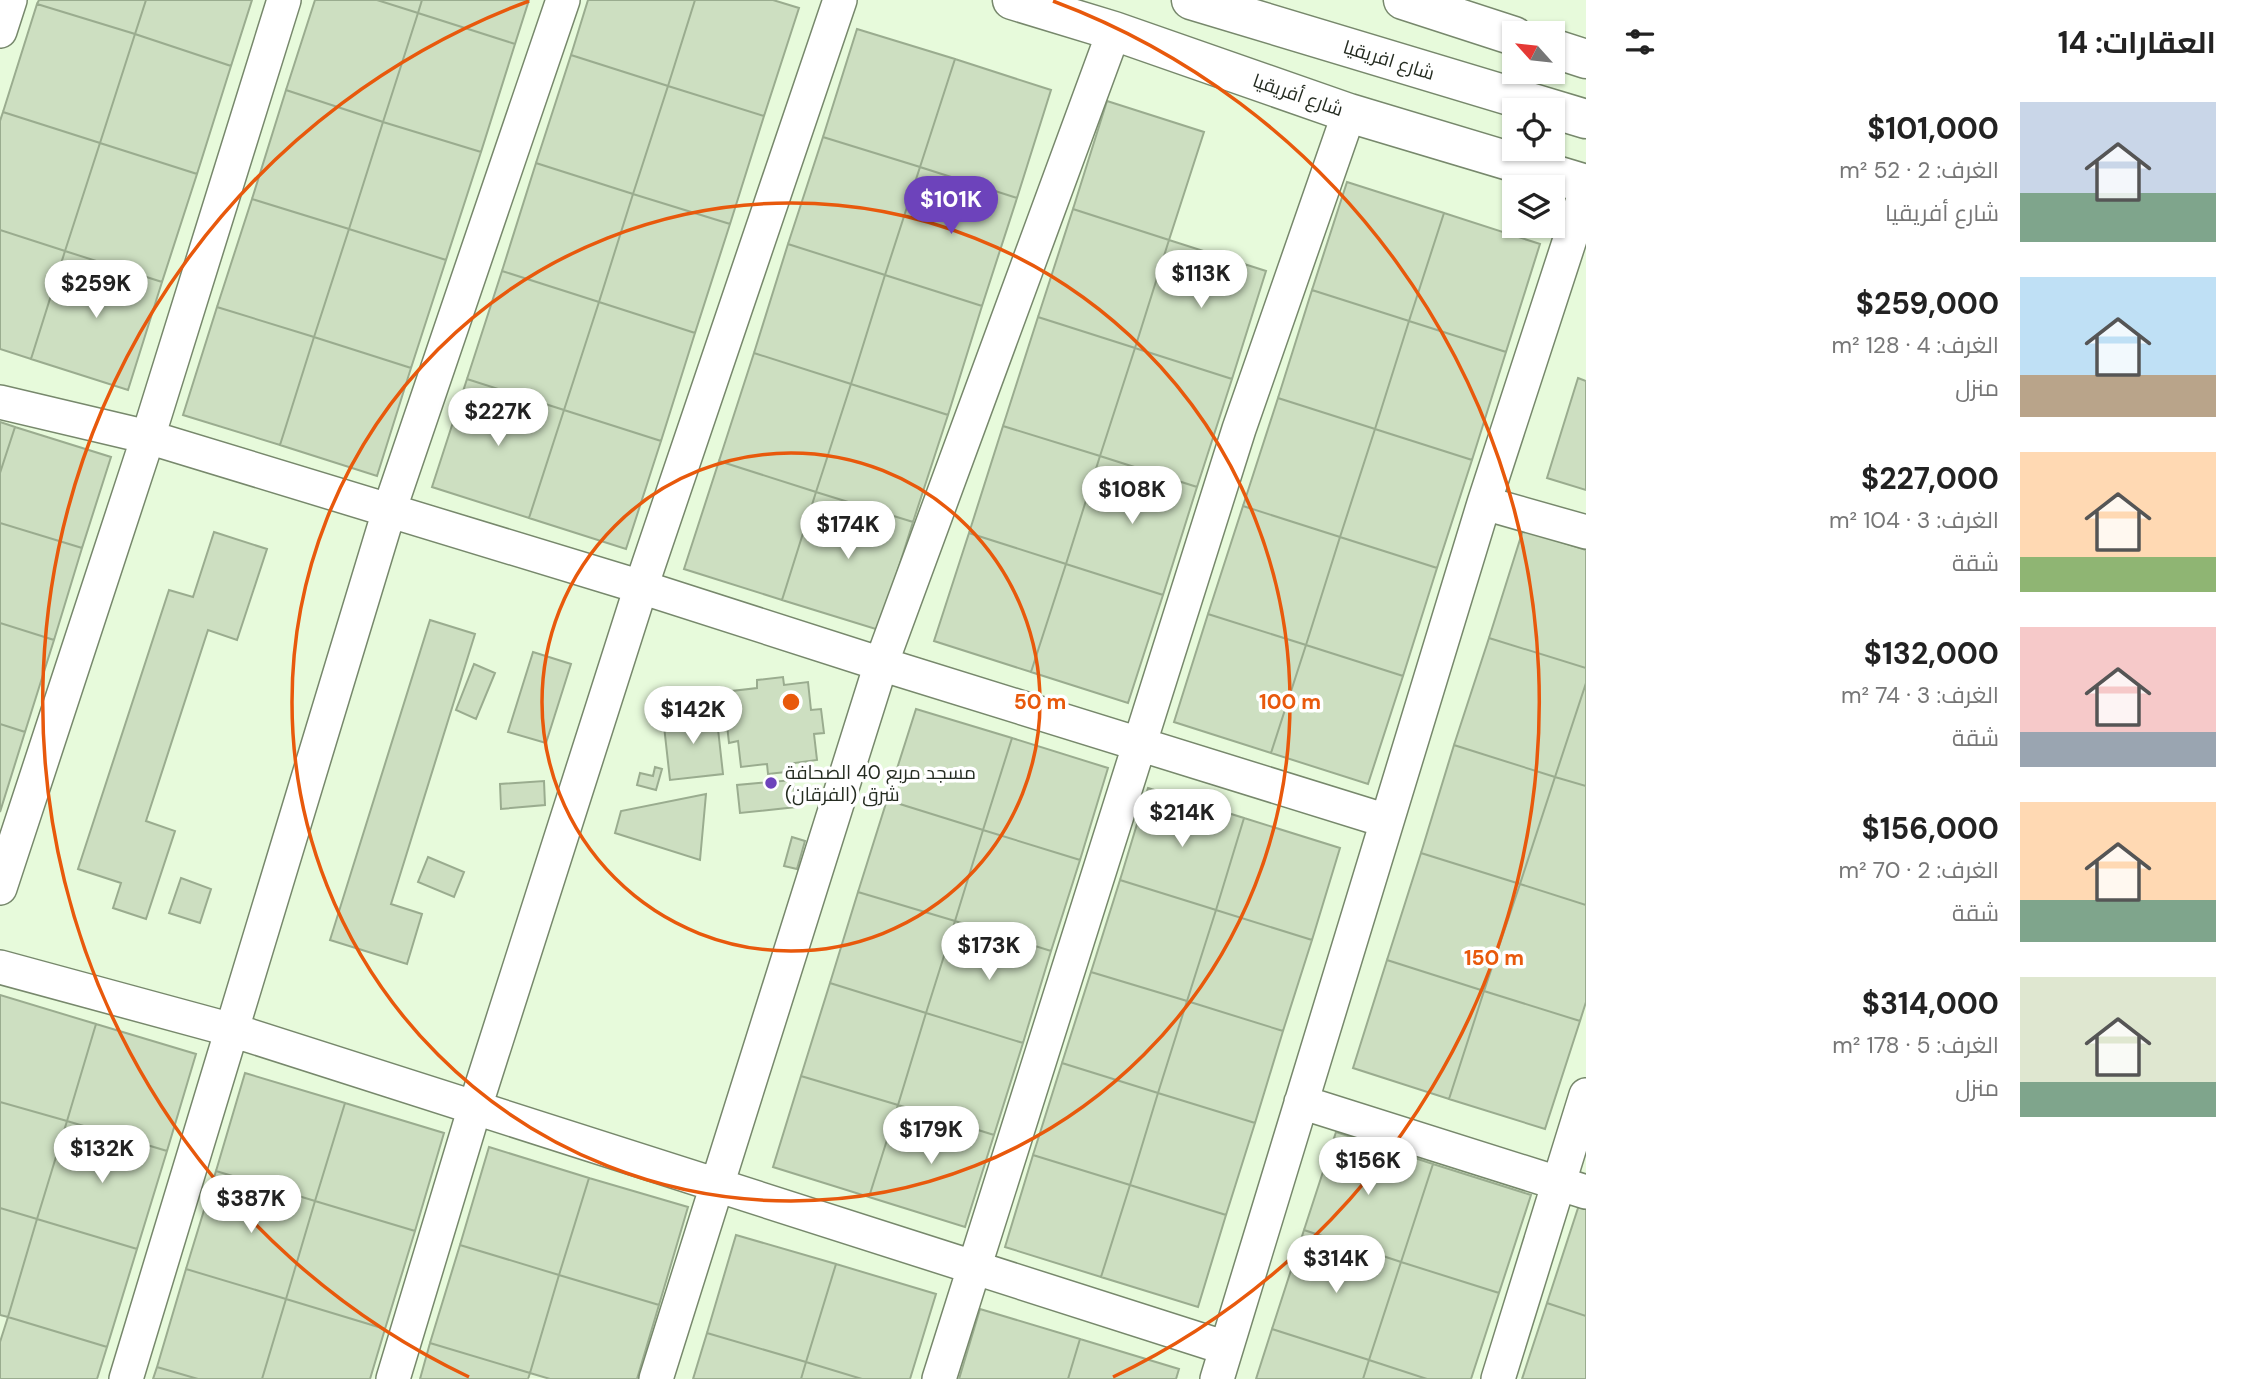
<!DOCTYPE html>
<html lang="ar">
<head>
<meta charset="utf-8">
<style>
	body { margin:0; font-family:"DM Sans",Cairo,sans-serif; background:#f2f2f2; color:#222; direction:rtl; height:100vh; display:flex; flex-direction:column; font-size:26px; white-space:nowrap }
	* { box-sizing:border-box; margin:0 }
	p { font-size:23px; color:#767676 }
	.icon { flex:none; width:38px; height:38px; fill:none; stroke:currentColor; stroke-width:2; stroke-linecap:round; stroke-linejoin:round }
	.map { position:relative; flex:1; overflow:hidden; direction:ltr }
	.details { display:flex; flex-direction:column; background:#fff; width:665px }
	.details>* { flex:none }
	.needle { width:46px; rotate:297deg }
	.controls { position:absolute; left:1502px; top:21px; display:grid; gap:14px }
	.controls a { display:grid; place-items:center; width:63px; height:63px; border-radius:0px; background:#fff; box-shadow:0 2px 5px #0004; font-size:35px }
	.price { position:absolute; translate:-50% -60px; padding:0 16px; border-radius:24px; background:#fff; color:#222; font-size:23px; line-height:46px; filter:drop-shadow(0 2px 4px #0008) }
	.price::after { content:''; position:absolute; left:50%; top:42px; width:21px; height:16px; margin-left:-10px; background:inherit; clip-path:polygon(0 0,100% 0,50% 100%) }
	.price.selected { background:#6d43bb; color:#fff }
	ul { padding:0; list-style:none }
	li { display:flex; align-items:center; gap:21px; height:175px; padding:0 35px }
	li span { display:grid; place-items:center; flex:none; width:196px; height:140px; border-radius:0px; color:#555 }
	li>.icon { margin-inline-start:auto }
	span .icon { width:84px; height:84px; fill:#fffc; stroke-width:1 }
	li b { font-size:30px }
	h2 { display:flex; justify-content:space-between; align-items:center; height:84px; padding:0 35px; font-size:30px }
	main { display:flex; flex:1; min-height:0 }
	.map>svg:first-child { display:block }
</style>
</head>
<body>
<main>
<section class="details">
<h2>العقارات: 14<svg class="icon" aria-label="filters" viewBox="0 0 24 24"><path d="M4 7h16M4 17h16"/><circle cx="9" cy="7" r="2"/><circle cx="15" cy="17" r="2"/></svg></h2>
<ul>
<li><span style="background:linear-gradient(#c9d6e8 65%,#7fa58c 0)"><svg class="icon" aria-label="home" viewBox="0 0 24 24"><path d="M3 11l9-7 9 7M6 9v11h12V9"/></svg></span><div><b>$101,000</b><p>الغرف: 2 · 52 m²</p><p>شارع أفريقيا</p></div></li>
<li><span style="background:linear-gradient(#bfe0f5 70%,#b9a48a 0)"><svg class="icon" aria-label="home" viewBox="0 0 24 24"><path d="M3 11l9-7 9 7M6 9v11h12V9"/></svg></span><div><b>$259,000</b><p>الغرف: 4 · 128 m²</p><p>منزل</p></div></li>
<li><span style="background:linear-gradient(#ffd9b3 75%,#8fb573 0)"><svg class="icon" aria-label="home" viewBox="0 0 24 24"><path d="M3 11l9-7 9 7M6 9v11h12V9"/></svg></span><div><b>$227,000</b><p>الغرف: 3 · 104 m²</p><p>شقة</p></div></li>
<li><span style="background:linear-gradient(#f6c9c9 75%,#9aa5b1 0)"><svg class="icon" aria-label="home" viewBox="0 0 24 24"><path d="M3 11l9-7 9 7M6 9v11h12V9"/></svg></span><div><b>$132,000</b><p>الغرف: 3 · 74 m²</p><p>شقة</p></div></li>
<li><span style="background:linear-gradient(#ffd9b3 70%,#7fa58c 0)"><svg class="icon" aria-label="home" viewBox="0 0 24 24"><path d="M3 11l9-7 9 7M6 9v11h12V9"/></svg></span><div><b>$156,000</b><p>الغرف: 2 · 70 m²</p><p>شقة</p></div></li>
<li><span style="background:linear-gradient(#dfe7d0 75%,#7fa58c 0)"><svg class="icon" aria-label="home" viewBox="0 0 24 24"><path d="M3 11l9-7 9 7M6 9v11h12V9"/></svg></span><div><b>$314,000</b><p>الغرف: 5 · 178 m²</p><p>منزل</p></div></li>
</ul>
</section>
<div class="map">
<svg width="1586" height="1379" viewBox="0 0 1586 1379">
	<rect width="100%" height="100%" fill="#e7fadb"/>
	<!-- building -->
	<path fill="#cddfc1" stroke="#9aac8f" stroke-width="2" d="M39,0H146L135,34L37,4Z
		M146,0H252L231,66L135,34Z
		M315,0H377L418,13L383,122L286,90Z
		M377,0H422L418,13Z
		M422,0H529L515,44L418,13Z
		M588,0H695L668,86L571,55Z
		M695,0H773L799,8L764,116L668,86Z
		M37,4L135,34L100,143L3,112Z
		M418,13L515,44L481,152L383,122Z
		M857,29L955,59L920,167L823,137Z
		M135,34L231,66L197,174L100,143Z
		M571,55L668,86L633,194L536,163Z
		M955,59L1051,90L1017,198L920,167Z
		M668,86L764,116L730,224L633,194Z
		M286,90L383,122L349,229L252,199Z
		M1107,101L1204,132L1169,240L1073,209Z
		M3,112L100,143L65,251L0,230V121Z
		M383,122L481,152L446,260L349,229Z
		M823,137L920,167L885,275L788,244Z
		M100,143L197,174L162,282L65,251Z
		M536,163L633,194L599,302L502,271Z
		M920,167L1017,198L982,306L885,275Z
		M1347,182L1444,213L1409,321L1312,290Z
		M633,194L730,224L695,333L599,302Z
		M252,199L349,229L314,337L217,307Z
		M1073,209L1169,240L1135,348L1038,317Z
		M1444,213L1540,244L1506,352L1409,321Z
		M349,229L446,260L411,368L314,337Z
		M0,230L65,251L31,359L0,349Z
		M1169,240L1266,271L1232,379L1135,348Z
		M788,244L885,275L851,384L754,353Z
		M65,251L162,282L128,390L31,359Z
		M502,271L599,302L564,410L467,379Z
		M885,275L982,306L948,415L851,384Z
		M1312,290L1409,321L1375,429L1278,398Z
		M599,302L695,333L661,441L564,410Z
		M217,307L314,337L280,445L183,415Z
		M1038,317L1135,348L1100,456L1003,426Z
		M1409,321L1506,352L1472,460L1375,429Z
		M314,337L411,368L377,476L280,445Z
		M1135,348L1232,379L1197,487L1100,456Z
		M754,353L851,384L816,492L719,461Z
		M1578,378L1586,381V490L1547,478Z
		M467,379L564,410L529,518L432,487Z
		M851,384L948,415L913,522L816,492Z
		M1278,398L1375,429L1340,537L1243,506Z
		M564,410L661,441L626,549L529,518Z
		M0,422L15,427L0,473Z
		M1003,426L1100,456L1066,564L969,533Z
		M15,427L111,457L82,548L0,523V473Z
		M1375,429L1472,460L1437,568L1340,537Z
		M1100,456L1197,487L1163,595L1066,564Z
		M719,461L816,492L782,600L684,569Z
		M816,492L913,522L879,630L782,600Z
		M1243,506L1340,537L1306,645L1208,614Z
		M0,523L82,548L54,640L0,623Z
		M1523,530L1586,550V668L1489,638Z
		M214,532L267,549L237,640L208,630L146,821L175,831L146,919L113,908L121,883L78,869L169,590L193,597Z
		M969,533L1066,564L1031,672L934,641Z
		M1340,537L1437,568L1403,676L1306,645Z
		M1066,564L1163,595L1128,703L1031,672Z
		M1208,614L1306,645L1271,753L1174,722Z
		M430,620L475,634L391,904L422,914L407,964L330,940Z
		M0,623L54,640L25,732L0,724Z
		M1489,638L1586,668V683L1555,777L1454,745Z
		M1306,645L1403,676L1368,784L1271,753Z
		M533,652L571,664L546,743L508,732Z
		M474,664L495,673L476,719L456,710Z
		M783,677L784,685L808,682L811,710L821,709L824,733L814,734L817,760L794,763L795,771L768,774L767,764L741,767L738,741L729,743L726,716L734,715L732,691L757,688V680Z
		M1586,683V786L1555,777Z
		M916,709L1012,738L983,830L887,800Z
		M716,711L723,774L670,780L663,717Z
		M0,724L25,732L0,812Z
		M1012,738L1108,768L1080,860L983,830Z
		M1454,745L1555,777L1520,884L1421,853Z
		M655,767L662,769L656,790L637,785L640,773L653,776Z
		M1555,777L1586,786V905L1520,884Z
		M793,780L796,807L740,813L737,785Z
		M544,781L545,805L501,809L500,784Z
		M1148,788L1244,818L1216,910L1120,880Z
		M706,794L700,860L615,833L621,811Z
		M887,800L983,830L955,921L858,892Z
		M1244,818L1340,848L1312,940L1216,910Z
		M983,830L1080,860L1051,951L955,921Z
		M792,837L805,841L797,869L784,866Z
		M1421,853L1520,884L1484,991L1387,960Z
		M428,857L464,872L454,897L418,882Z
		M181,878L211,889L200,923L169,913Z
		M1120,880L1216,910L1187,1001L1091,972Z
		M1520,884L1586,905V1002L1580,1021L1484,991Z
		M858,892L955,921L926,1013L830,983Z
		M1216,910L1312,940L1283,1031L1187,1001Z
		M955,921L1051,951L1023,1043L926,1013Z
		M1387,960L1484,991L1449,1099L1353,1068Z
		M1091,972L1187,1001L1158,1093L1062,1063Z
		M830,983L926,1013L898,1105L801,1076Z
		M1484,991L1580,1021L1545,1129L1449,1099Z
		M0,995L96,1024L67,1121L0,1102Z
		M1187,1001L1283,1031L1255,1123L1158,1093Z
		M926,1013L1023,1043L994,1135L898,1105Z
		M96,1024L196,1054L167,1151L67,1121Z
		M1062,1063L1158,1093L1130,1185L1033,1155Z
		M245,1073L345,1103L315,1201L216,1171Z
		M801,1076L898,1105L869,1197L773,1167Z
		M1158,1093L1255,1123L1226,1215L1130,1185Z
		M0,1102L67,1121L37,1219L0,1208Z
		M345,1103L444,1133L415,1231L315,1201Z
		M898,1105L994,1135L965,1227L869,1197Z
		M67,1121L167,1151L137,1249L37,1219Z
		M1336,1132L1433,1164L1401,1262L1304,1230Z
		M489,1147L589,1178L559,1275L460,1245Z
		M1033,1155L1130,1185L1101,1277L1005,1247Z
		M1433,1164L1531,1195L1499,1293L1401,1262Z
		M216,1171L315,1201L286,1299L186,1269Z
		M589,1178L688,1207L659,1305L559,1275Z
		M1130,1185L1226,1215L1198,1307L1101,1277Z
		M315,1201L415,1231L385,1329L286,1299Z
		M1579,1205L1586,1207V1316L1547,1303Z
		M0,1208L37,1219L8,1317L0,1315Z
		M37,1219L137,1249L107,1347L8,1317Z
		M1304,1230L1401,1262L1369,1360L1272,1329Z
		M736,1235L836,1264L806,1362L707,1333Z
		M460,1245L559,1275L530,1373L430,1343Z
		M1401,1262L1499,1293L1471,1379H1427L1369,1360Z
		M836,1264L936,1294L910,1379H862L806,1362Z
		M186,1269L286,1299L262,1379H198L157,1367Z
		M559,1275L659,1305L637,1379H550L530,1373Z
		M286,1299L385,1329L370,1379H262Z
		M1547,1303L1586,1316V1379H1522Z
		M980,1309L1080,1339L1068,1379H959Z
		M8,1317L107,1347L97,1379H0V1342Z
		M1272,1329L1369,1360L1363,1379H1256Z
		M707,1333L806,1362L801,1379H693Z
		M1080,1339L1179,1369L1176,1379H1068Z
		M430,1343L530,1373L528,1379H420Z
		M1369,1360L1427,1379H1363Z
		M806,1362L862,1379H801Z
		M157,1367L198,1379H153Z"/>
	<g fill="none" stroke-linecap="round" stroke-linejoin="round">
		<defs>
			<path id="minor" d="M0,31L10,0
				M0,402L148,437L641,587L881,664L1387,821
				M1484,503L1586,532
				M0,888L148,437L284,0
				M0,967L232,1030L1226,1348
				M1301,1102L1586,1192
				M126,1379L389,511L563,0
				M393,1379L475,1107L641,587L840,0
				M656,1379L881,664L1114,31
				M939,1379L1239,429L1349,113
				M1217,1379L1484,503L1586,190
				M1498,1379L1586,1095"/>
			<path id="tertiary" d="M1012,0L1114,31L1349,113L1586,184"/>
			<path id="trunk" d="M1191,0L1586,119
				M1403,0L1514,36
				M1552,48L1586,59"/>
		</defs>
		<!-- minor casing -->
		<use href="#minor" stroke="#77886c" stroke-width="36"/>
		<!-- tertiary casing -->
		<use href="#tertiary" stroke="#77886c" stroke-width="41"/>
		<!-- trunk casing -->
		<use href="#trunk" stroke="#77886c" stroke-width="41"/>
		<!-- minor -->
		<use href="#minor" stroke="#fff" stroke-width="33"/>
		<!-- tertiary -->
		<use href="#tertiary" stroke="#fff" stroke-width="38"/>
		<!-- trunk -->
		<use href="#trunk" stroke="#fff" stroke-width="38"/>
	</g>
	<!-- distance rings -->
	<g fill="none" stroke="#e8590c" stroke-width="3.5">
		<circle cx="791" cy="702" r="249"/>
		<circle cx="791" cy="702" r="499"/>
		<path d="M469 1377A748 748 0 0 1 529 1M1053 1A748 748 0 0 1 1113 1377"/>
	</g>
	<!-- markers -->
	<circle fill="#6d43bb" stroke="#fff" stroke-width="2.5" cx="771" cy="783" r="7"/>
	<g text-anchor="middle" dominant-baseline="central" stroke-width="7" stroke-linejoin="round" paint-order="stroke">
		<!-- street labels -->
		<g font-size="19" fill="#252c21" stroke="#fff">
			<text transform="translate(1389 60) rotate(17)">شارع افريقيا</text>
			<text transform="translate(1298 95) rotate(19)">شارع أفريقيا</text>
		</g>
		<!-- poi labels -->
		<g font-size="19" fill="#252c21" stroke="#fff" text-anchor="start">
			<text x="785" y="772">مسجد مربع 40 الصحافة<tspan x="785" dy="22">شرق (الفرقان)</tspan></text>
		</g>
	</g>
	<circle cx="791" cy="702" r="10" fill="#e8590c" stroke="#fff" stroke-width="3.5"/>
	<g font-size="21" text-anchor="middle" font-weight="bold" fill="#e8590c" stroke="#fff" stroke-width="7" stroke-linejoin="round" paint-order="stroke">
		<text x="1040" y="709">50 m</text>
		<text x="1290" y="709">100 m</text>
		<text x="1494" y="965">150 m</text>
	</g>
</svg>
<div class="controls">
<a><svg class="needle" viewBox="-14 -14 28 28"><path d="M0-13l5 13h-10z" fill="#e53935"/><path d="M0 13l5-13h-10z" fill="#767676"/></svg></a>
<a><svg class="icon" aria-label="locate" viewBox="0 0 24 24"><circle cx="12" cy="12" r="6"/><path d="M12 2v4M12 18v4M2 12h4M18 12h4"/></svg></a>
<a><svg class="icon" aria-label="layers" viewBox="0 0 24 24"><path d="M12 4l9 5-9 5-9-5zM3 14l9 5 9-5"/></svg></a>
</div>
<b class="price selected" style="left:951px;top:236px">$101K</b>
<b class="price" style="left:1201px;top:310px">$113K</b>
<b class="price" style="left:96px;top:320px">$259K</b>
<b class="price" style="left:498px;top:448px">$227K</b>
<b class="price" style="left:1132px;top:526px">$108K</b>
<b class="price" style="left:848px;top:561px">$174K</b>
<b class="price" style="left:693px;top:746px">$142K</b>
<b class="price" style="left:1182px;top:849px">$214K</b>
<b class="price" style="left:989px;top:982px">$173K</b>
<b class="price" style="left:931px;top:1166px">$179K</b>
<b class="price" style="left:102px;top:1185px">$132K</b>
<b class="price" style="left:1368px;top:1197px">$156K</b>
<b class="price" style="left:251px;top:1235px">$387K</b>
<b class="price" style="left:1336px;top:1295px">$314K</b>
</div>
</main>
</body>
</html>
